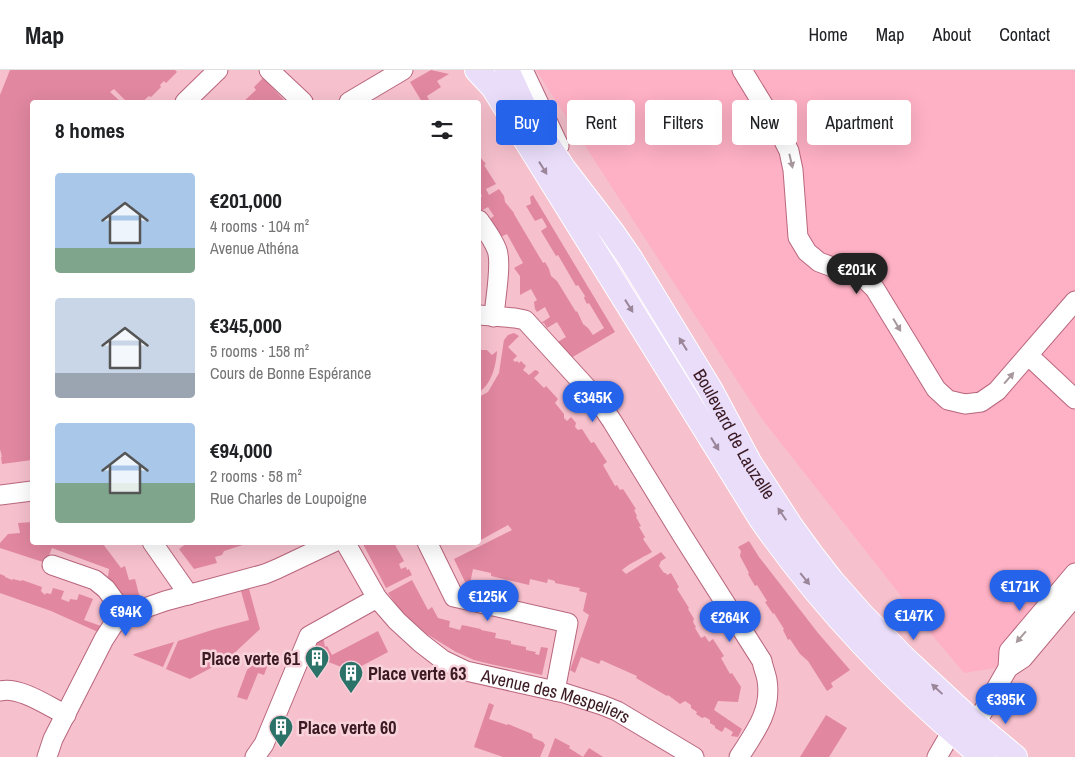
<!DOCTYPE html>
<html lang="en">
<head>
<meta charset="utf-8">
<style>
	body { margin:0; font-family:"Archivo Narrow",sans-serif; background:#f6f6f6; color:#202124; height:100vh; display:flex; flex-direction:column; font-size:19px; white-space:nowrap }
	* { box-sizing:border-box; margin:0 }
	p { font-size:16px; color:#757577 }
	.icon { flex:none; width:28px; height:28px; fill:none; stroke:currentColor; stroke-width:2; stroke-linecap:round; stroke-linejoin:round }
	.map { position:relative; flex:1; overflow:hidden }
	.side { position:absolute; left:30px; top:30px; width:451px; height:445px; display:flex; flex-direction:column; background:#fff; border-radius:5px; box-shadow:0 5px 20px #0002 }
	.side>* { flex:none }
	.top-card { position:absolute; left:496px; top:30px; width:475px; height:45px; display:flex; gap:10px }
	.price { position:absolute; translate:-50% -42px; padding:0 11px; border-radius:18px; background:#2563eb; color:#fff; font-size:16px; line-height:32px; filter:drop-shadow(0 1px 2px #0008) }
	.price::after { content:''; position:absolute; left:50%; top:30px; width:15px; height:11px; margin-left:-8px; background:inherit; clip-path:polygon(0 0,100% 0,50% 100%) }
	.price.active { background:#222; color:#fff }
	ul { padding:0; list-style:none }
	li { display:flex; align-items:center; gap:15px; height:125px; padding:0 25px }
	li span { display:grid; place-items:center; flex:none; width:140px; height:100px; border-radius:5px; color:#555 }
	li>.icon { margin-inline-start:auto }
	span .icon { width:60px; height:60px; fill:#fffc; stroke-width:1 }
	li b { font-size:21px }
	h2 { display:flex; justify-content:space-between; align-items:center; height:60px; padding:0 25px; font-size:21px }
	.tag { padding:0 18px; border-radius:5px; background:#fff; box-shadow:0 5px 20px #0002; font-size:18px; line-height:45px }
	.tag.active { background:#2563eb; color:#fff }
	header { display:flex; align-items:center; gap:30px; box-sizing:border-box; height:70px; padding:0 25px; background:#fff; border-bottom:1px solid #e0e0e0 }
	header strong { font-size:24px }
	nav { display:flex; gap:28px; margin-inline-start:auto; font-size:18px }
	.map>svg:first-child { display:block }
</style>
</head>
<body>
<header>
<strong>Map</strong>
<nav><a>Home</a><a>Map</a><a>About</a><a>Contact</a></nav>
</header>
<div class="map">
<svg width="1075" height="687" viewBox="0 0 1075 687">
	<rect width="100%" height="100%" fill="#f6c0cd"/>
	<!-- built -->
	<path fill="#feb0c4" d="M536,0H1075V515L995,598L964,603L927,559L762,349Z"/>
	<!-- green -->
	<path fill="#e187a0" d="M10,0H175L177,2L166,13L164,11L160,15L161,17L151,27L149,26L142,32H127L114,19L110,22L121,32H32V390L2,394L1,387H2L0,379V25Z
		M431,0L449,4L437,11L441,17L427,26L429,30L425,32H422L410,12Z
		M263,8L284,30L287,32H243L256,20L254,17Z
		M479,86L486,94L484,95L496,114L486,119L489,125L499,119L504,126L505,132L514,143V144L543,193L545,192L549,199L551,206L557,211L576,242L577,241L583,254L588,258L593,265L604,258L589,233L587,234L584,228L585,226L578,215L576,216L558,185L556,186L541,161L547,157L542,148L535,151L526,136L531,134L530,127L533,125L615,262L571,288L556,273L566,267L557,252L547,258L544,253H541L550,247L545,237L537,242L535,239L534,232L537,230L531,219L520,225V206L514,198L523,193L507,164L496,169L487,151L494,146L488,137L481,141L479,137V129L482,126L479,121Z
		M514,263L519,266L508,277L517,286L513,290L515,292L517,291L519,293L521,291L526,296L523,300L529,305L535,300L538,301L539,303L534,308L544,318L546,316L558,329L555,333L564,344V348L567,351L571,347L576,353L575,357L578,360L582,359L591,373L594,372L607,392L603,395L615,416L617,415L620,420L623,419L636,439L634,440L637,446L636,447L641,456L639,457L645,467L643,469L652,482C642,488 630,493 622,500L626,504L661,482L666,488L661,491L659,496L664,503H666L667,505L671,503L679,517L677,519L689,538L688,539L694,549L693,552L696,557L695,558L701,568L705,566L709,572L713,569L724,586L721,588L730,604L732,603L741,617L738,632L718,631L714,640L742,659L738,667L731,666L733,662L725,657L722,662L715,658V656L710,653V650L705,647L702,648L696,644L697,642L691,638V635L685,631L680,634L668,625L667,626L636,608L637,606L601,590L599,594L581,587L575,603L570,600L589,545L583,541L587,523L579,521L580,518L555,513V511L548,509L547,513L530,509L529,515L491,506V503L473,499L470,514H466L454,489L512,460L508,455L479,471V327L488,322L499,303L504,270L508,265Z
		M479,280H487L492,285L497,281C496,295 492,314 479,322Z
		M32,452V472L105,473L103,474L121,498L125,496L129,510L135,509L140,528L138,530L130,532C123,527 110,515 108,507C108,505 109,501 109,499L52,478L46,493L0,478V473L8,464L20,463L18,453Z
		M749,471L759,487L818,563L850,600L831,613L833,617L827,621L808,591L800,584L790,569L788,570L783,560L784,559L774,543L773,544L765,532L767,531L757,515L755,516L748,504L749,503L740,486L741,481L738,477Z
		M187,473V472L249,473L224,481L222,485L215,487L217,493L194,499L179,479Z
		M366,473H394L404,491L399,494L401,499L406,497L407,500L409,499L412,505L386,518L363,474Z
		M0,504L5,506V507L12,510L13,509L21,511L22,510L42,517L41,521L45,525L46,523L51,524L53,518L64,521L61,529L69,532L70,529L77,530L79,524L93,529L84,550L101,556L98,562L51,541L0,523Z
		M412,510L428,540L432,537L438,548L450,551L449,557L460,560L462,555L481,559V560L496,563L495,568L511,571V574L526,577V580L536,582L535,584L539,585L541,577L548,578L542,605L490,594L474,590L456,582L425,563L410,550L400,540L388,523Z
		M249,519L260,559L228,589L190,609L166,599L178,571L215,559L249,550L241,521Z
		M378,561L388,582L352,601L315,587V585L312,584L314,580L312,579L314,572L323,567L325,577L327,576L332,585Z
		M174,572L163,597L133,585L134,584Z
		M264,584L271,586L264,605L258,603L247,630L237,627L247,600Z
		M489,633L494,635L489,649L507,655L508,654L532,664L533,668L543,672L545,675L540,687H503L474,677Z
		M826,645L847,658L829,687H800Z
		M555,668L570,676L569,678L583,687L589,678L603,687H548Z"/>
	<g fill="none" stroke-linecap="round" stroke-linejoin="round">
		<defs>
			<g id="minor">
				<path d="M269,0L303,32"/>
				<path d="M523,0L559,76"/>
				<path d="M742,0L778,59L789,81L793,100L798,167L807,182L819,192L865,209L875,219L936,319L948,330L965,334L981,332L997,321L1075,231"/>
				<path d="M185,32L218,0"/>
				<path d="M349,32L403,0"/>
				<path d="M479,150C485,159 493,169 497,180C502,194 495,230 494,247"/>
				<path d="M479,245L515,248L525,250L597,329L612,351L682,465L762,591C763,597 766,604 767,610C772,641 755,662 739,687"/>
				<path d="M1029,286L1075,329"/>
				<path d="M0,425L32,421"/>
				<path d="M152,472L189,525"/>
				<path id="s1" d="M345,472L377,528L397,551L421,573L443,590L466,601L564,623L602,635L617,641L694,687"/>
				<path d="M427,472L454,527L568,553L555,621"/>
				<path d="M52,495L95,510L106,519L125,545"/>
				<path d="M1008,598L1023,588L1075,526"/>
				<path d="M0,621C19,616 48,636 66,645"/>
				<path d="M973,652L982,643L1008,598L1009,581L1075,503"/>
				<path d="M47,687L53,669L104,569L113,555L125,545L165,531L265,504L277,499L334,472"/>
				<path d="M255,687L264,674L309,566L377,528"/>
				<path d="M937,687L952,661"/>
			</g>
			<g id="major">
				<path d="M477,0L493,17L761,449C823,538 899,617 983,687"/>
				<path id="s2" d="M507,0L525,39L536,57L563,98L612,162L630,188L710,319L749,392L792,458L811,484L832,511L862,545L904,588L973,652L1015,687"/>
			</g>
		</defs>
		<!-- minor casing -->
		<use href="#minor" stroke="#b8667d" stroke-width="21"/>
		<!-- major casing -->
		<use href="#major" stroke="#fff" stroke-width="26"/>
		<!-- minor -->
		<use href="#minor" stroke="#fff" stroke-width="19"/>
		<!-- major -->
		<use href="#major" stroke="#e9ddfa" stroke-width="24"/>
	</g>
	<!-- one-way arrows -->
	<defs><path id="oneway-solid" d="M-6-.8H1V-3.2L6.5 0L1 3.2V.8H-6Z" transform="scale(1.25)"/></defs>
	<g fill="#a7989c">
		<use href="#oneway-solid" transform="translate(791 91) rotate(77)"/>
		<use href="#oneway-solid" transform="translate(897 255) rotate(59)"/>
		<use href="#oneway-solid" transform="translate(1009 308) rotate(-49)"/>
		<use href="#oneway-solid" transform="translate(1021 567) rotate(131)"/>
	</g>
	<g fill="#9b8599">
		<use href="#oneway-solid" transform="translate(543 98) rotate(58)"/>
		<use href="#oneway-solid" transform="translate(629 236) rotate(58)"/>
		<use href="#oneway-solid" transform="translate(683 274) rotate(-122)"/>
		<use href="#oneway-solid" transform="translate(715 374) rotate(58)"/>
		<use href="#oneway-solid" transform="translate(782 444) rotate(-124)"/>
		<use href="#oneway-solid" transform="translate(805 509) rotate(51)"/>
		<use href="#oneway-solid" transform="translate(937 619) rotate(-137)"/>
	</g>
	<!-- icons -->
	<defs>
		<symbol id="building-pin" viewBox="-11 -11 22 30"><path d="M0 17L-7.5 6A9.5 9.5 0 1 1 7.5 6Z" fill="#2b7268" stroke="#f8d3db"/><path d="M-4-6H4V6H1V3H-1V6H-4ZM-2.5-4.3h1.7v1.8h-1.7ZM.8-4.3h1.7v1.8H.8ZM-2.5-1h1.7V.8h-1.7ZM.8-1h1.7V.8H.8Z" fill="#fff"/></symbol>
	</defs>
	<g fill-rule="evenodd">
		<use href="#building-pin" x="303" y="574" width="28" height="38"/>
		<use href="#building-pin" x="337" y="589" width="28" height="38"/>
		<use href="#building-pin" x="267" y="643" width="28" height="38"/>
	</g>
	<g text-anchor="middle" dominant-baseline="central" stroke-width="5" stroke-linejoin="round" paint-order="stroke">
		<!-- street labels -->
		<g font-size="18" fill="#3b1a23" stroke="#f8d3db">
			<text stroke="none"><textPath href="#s2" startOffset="430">Boulevard de Lauzelle</textPath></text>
			<text stroke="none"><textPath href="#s1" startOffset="274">Avenue des Mespeliers</textPath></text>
		</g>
		<!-- poi labels -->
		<g font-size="18" font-weight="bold" fill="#3b1a23" stroke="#f8d3db" text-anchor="start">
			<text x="300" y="588" text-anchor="end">Place verte 61</text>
			<text x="368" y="603">Place verte 63</text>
			<text x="298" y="657">Place verte 60</text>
		</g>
	</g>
</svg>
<b class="price active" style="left:857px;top:225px">€201K</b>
<b class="price" style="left:593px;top:353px">€345K</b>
<b class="price" style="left:1020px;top:542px">€171K</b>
<b class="price" style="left:488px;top:552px">€125K</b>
<b class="price" style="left:126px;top:567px">€94K</b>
<b class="price" style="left:914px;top:571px">€147K</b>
<b class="price" style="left:730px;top:573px">€264K</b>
<b class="price" style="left:1006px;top:655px">€395K</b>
<div class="top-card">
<a class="tag active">Buy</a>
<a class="tag">Rent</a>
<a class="tag">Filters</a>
<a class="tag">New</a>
<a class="tag">Apartment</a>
</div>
<section class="side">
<h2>8 homes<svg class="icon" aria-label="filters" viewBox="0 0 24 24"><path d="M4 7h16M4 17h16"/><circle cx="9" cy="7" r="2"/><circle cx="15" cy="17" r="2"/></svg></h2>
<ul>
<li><span style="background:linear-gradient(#a9c7e8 75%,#7fa58c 0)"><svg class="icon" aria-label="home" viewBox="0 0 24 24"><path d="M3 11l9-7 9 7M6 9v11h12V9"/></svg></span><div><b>€201,000</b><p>4 rooms · 104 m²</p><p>Avenue Athéna</p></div></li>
<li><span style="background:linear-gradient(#c9d6e8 75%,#9aa5b1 0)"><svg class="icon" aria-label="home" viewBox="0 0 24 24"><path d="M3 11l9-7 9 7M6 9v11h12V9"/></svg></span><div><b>€345,000</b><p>5 rooms · 158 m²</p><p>Cours de Bonne Espérance</p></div></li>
<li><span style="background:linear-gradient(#a9c7e8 60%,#7fa58c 0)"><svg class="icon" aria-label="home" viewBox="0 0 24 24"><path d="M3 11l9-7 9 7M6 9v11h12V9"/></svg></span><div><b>€94,000</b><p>2 rooms · 58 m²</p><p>Rue Charles de Loupoigne</p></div></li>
</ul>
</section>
</div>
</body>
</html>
